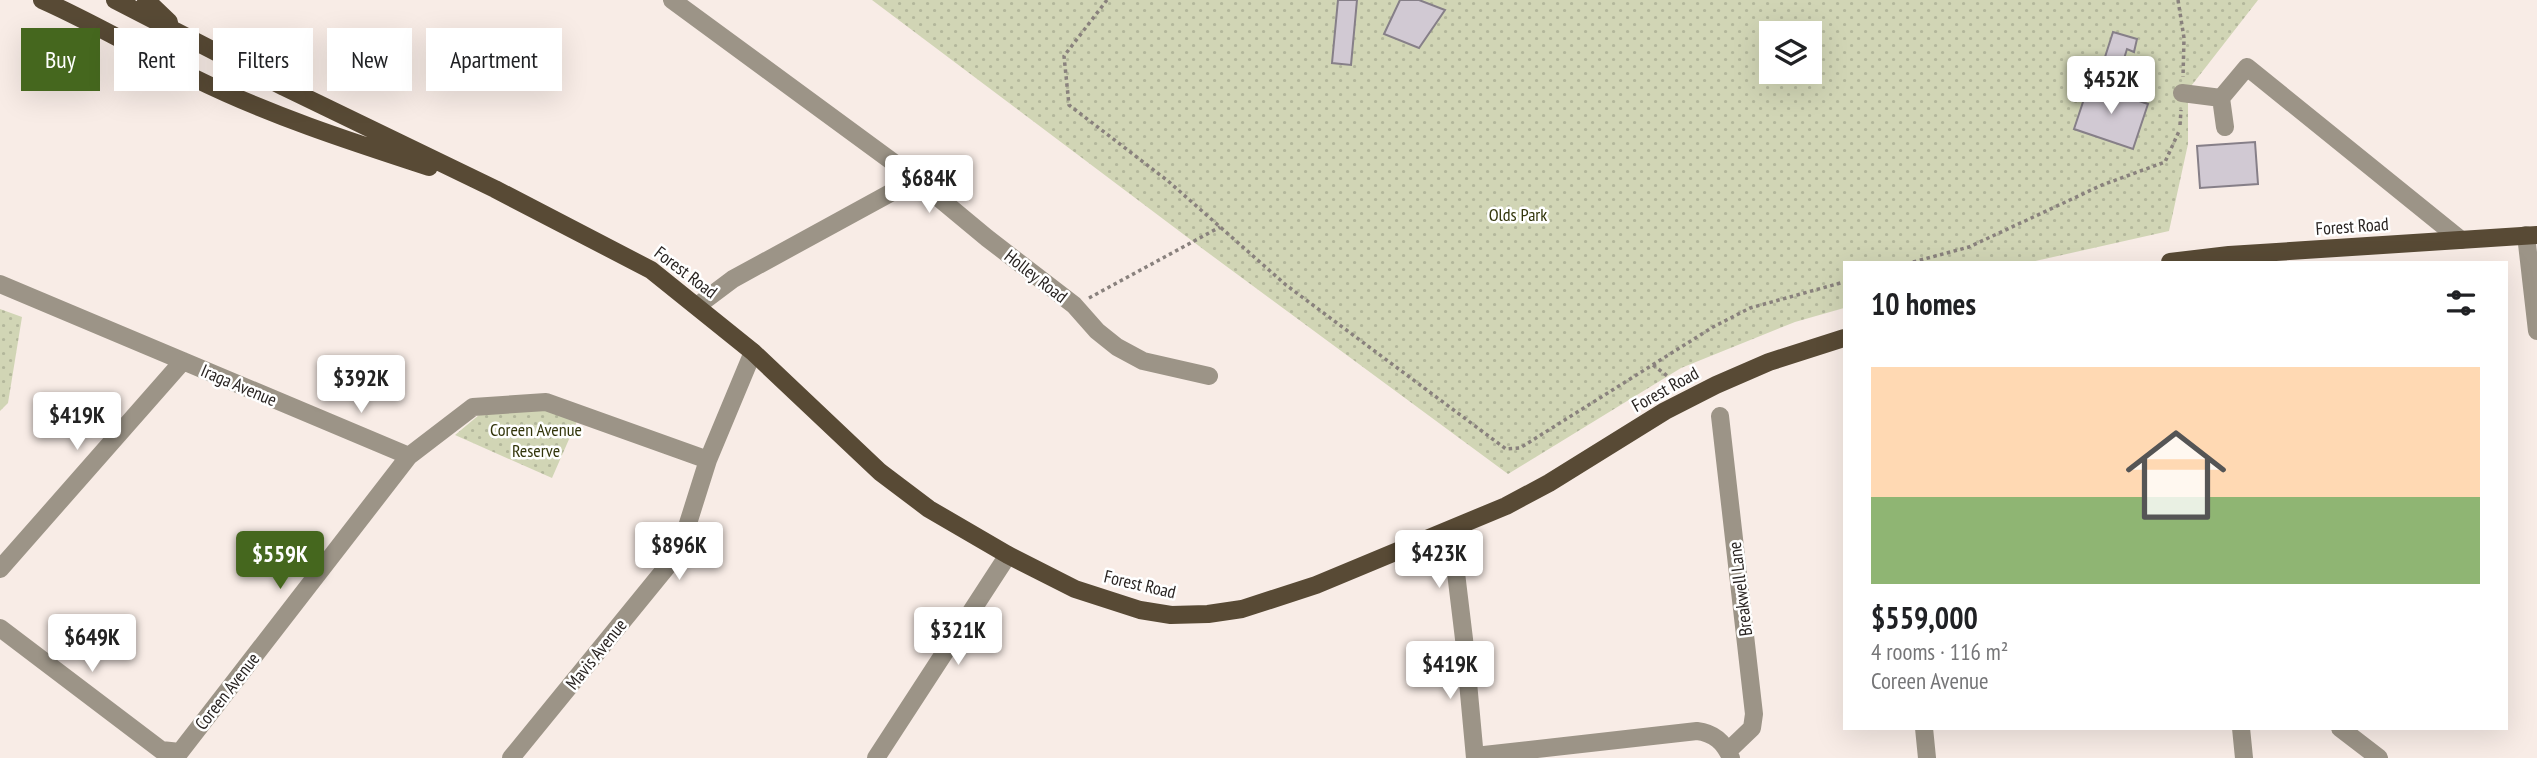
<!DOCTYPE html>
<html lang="en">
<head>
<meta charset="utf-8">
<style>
	body { margin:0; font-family:"PT Sans Narrow",sans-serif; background:#f6f6f6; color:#202124; height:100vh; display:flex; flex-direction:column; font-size:26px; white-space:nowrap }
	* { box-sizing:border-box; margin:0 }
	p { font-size:23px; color:#757577 }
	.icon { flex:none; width:38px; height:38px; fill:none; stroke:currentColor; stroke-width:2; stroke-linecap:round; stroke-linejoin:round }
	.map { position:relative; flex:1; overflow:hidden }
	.panel { position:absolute; left:1843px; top:261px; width:665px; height:469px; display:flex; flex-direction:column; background:#fff; border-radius:0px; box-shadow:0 7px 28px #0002 }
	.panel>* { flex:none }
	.top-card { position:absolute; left:21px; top:28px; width:665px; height:63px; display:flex; gap:14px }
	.fabs { position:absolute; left:1759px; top:21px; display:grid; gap:14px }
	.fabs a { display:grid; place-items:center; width:63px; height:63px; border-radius:0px; background:#fff; box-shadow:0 7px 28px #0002; font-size:35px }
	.price { position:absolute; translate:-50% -60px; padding:0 16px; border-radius:7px; background:#fff; color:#222; font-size:23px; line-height:46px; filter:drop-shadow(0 2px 4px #0008) }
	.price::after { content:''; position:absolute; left:50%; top:42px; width:21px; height:16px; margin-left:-10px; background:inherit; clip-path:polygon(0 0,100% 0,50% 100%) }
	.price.selected { background:#45671e; color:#fff }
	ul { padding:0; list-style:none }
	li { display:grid; align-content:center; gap:14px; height:371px; padding:0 28px }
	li+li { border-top:2px solid #e0e0e0 }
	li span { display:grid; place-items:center; height:217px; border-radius:0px; color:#555 }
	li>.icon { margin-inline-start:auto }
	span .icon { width:126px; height:126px; fill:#fffc; stroke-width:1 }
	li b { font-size:30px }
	h2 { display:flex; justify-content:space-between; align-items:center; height:84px; padding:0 28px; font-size:30px }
	.tag { padding:0 24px; border-radius:0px; background:#fff; box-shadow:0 7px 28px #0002; font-size:24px; line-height:63px }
	.tag.selected { background:#45671e; color:#fff }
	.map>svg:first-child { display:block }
</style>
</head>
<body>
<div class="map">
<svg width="2537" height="758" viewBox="0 0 2537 758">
	<defs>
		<pattern id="park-dots" width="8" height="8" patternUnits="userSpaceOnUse" patternTransform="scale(1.75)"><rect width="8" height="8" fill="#d1d5b5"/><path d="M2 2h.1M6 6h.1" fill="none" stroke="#b3b79b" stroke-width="1.8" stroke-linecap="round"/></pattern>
	</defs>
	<rect width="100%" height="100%" fill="#f8ece6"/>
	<!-- park -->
	<path fill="url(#park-dots)" fill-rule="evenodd" d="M872,0H2258L2188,90V144L2169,231L2031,262H1844V308L1795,322L1681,368L1508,474L1207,252ZM1771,33H1810V72H1771Z
		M0,309L22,317L8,403L0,411Z
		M542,409L577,421L552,478L455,435L479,415Z"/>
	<!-- building -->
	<path fill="#d1c9d3" stroke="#867f88" stroke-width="2" d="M1338,0H1357L1351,65L1332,63Z
		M1400,0H1419L1445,10L1419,48L1384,34Z
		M2113,32L2137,39L2134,52L2127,49L2123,62L2105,57Z
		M2089,84L2148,104L2133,149L2074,129Z
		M2255,142L2258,184L2200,188L2197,146Z"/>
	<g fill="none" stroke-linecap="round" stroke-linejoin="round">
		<!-- path -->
		<path stroke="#89817d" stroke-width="3.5" stroke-dasharray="3.5 3.5" stroke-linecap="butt" d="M1107,0L1064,56L1069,105L1168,181L1286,285L1506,449L1520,448L1713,327L1750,308L1844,282
			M2178,0L2184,38L2183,77
			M2180,125L2181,110
			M1913,262L1969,247L2102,185L2165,162L2180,129
			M1089,298L1220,227
			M1653,365L1670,378"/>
		<!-- minor -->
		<path stroke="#9c9487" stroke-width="18" d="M672,0L916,179L987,238L1074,305L1097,331L1117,347L1143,361L1209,376
			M2182,93L2221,98
			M2225,127L2221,98L2247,67L2461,240
			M2526,235L2537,331
			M0,284L409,456L473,407L546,402L708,460
			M697,306L733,279L916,179
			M1720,416L1754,714L1752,728L1728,751
			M1448,532L1453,548L1464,639L1475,758
			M0,569L183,361
			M0,628L161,750L180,752L409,456
			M1924,728L1927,758
			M2241,728L2244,758
			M2340,728L2379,758
			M1475,756L1697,731C1714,733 1724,742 1731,758
			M511,758L679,552L708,460L753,352
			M876,758L1008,555"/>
		<!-- major -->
		<path stroke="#584a35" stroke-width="18" d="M42,0C94,23 143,52 194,78C269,115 349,141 429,167
			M115,0L284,87L495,189L651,270L753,352L880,472L929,509L1008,555L1075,589L1140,610L1171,615L1208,614L1242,609L1316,585L1506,506L1549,483L1665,411L1716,385L1769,362L1844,338
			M146,0L169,22
			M2170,262L2229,255L2537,235"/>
	</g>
	<g text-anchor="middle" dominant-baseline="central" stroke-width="5" stroke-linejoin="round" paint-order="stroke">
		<!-- park labels -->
		<g font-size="18" fill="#32350b" stroke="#fff">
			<text x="1518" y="214">Olds Park</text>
			<text x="536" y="429">Coreen Avenue<tspan x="536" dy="21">Reserve</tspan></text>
		</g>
		<!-- street labels -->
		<g font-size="18" fill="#292422" stroke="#fff">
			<text transform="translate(2352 226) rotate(-4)">Forest Road</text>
			<text transform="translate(686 272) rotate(37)">Forest Road</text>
			<text transform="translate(1036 276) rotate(38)">Holley Road</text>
			<text transform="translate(239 385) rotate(23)">Iraga Avenue</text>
			<text transform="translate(1665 389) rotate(-29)">Forest Road</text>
			<text transform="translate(1140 584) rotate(13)">Forest Road</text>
			<text transform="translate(1740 589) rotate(-97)">Breakwell Lane</text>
			<text transform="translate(596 654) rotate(-51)">Mavis Avenue</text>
			<text transform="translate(227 691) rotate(-52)">Coreen Avenue</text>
		</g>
	</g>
</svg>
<div class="fabs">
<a><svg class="icon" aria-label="layers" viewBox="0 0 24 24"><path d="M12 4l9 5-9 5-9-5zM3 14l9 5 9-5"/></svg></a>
</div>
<b class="price" style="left:2111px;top:116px">$452K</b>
<b class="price" style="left:929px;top:215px">$684K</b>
<b class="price" style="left:361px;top:415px">$392K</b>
<b class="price" style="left:77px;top:452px">$419K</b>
<b class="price" style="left:679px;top:582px">$896K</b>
<b class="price" style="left:1439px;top:590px">$423K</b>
<b class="price selected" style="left:280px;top:591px">$559K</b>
<b class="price" style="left:958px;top:667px">$321K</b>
<b class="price" style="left:92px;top:674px">$649K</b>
<b class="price" style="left:1450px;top:701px">$419K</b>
<div class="top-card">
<a class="tag selected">Buy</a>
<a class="tag">Rent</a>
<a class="tag">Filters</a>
<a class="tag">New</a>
<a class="tag">Apartment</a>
</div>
<section class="panel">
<h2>10 homes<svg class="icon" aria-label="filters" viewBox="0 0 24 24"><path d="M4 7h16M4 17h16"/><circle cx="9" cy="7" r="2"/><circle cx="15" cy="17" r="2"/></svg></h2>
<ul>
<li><span style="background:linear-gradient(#ffd9b3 60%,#8fb573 0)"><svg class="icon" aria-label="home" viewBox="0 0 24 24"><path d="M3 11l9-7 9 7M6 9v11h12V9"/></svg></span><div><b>$559,000</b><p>4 rooms · 116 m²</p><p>Coreen Avenue</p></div></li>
</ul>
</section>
</div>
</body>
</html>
